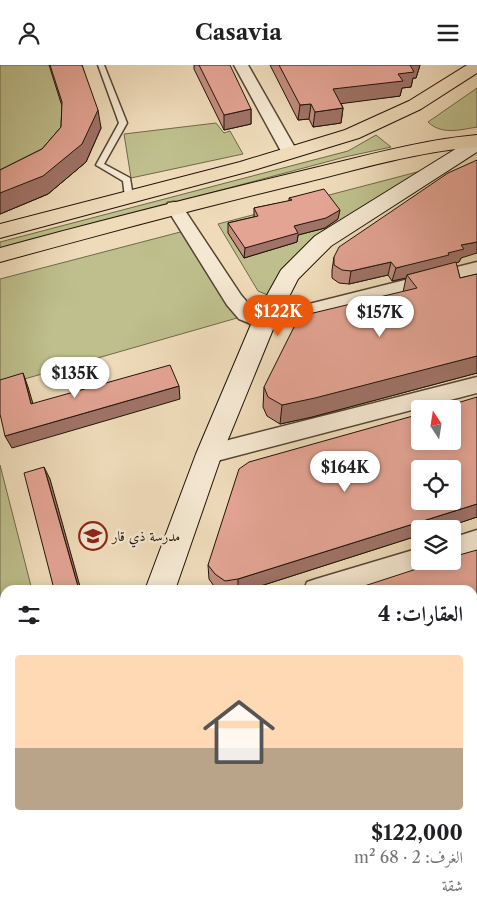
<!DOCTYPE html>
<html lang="ar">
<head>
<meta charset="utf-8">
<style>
	body { margin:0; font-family:"Libre Caslon Text",Amiri,serif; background:#f2f2f2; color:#202124; direction:rtl; height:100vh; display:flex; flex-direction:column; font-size:19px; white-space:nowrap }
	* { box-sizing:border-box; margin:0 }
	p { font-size:16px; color:#757577 }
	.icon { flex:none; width:28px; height:28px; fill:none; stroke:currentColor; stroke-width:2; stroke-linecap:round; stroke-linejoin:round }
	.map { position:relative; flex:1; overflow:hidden; direction:ltr }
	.side { position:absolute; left:0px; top:520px; width:478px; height:335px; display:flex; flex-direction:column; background:#fff; border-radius:15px 15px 0 0; box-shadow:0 2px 12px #0003; direction:rtl }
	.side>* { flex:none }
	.needle { width:32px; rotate:348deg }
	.controls { position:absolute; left:411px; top:335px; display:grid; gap:10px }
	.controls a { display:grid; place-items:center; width:50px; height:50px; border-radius:5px; background:#fff; box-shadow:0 2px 12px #0003; font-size:25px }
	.price { position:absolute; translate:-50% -42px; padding:0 11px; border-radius:18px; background:#fff; color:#222; font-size:16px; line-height:32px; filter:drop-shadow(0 1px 2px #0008) }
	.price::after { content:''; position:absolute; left:50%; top:30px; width:15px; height:11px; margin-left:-8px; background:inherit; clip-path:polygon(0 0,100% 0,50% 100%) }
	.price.selected { background:#ea580c; color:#fff }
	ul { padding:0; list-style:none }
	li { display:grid; align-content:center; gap:10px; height:265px; padding:0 15px }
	li span { display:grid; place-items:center; height:155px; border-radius:5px; color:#555 }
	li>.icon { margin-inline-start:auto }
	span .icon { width:90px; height:90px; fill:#fffc; stroke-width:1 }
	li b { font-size:21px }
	h2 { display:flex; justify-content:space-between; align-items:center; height:60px; padding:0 15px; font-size:21px }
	header { display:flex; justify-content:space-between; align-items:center; height:65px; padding:0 15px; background:#fff; font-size:22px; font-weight:800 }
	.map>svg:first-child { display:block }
</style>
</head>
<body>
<header><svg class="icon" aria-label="menu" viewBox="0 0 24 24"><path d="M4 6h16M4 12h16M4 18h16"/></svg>Casavia<svg class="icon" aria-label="person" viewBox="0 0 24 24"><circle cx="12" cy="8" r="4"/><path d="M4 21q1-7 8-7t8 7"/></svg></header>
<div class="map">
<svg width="477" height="855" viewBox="0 0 477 855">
	<rect width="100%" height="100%" fill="#efdbba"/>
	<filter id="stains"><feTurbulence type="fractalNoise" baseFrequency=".004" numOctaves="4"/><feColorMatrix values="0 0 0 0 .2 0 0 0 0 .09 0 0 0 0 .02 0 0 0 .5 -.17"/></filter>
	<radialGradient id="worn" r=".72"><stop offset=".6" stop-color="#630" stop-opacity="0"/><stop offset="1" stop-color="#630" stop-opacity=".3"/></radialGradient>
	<!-- green -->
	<path fill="#bebf8c" stroke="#6f694a" d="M0,0H80L86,97L48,129L0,149Z
		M477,23V62C460,65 441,70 428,57Z
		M216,58L224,68L230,66L243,89L131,113L124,69Z
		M376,70L391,82L345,92L0,184V177L348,86Z
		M421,106L355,149L277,234L258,226L218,159Z
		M188,165L237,253L0,321V214Z
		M0,400L32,525H5V723L0,718Z"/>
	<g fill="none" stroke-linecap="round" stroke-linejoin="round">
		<defs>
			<path id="lane" d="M98,0H104L127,58L104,99L130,113L133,132L129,135L125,132L123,116L96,100L119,58Z"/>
			<path id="street" d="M234,0H248L298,88L296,91H284L282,88Z
				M174,137L180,138L241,230L253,244L265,250L477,197V209L264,264L239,254L227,240L166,142L168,138Z
				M477,312V328L209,398L201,395L198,389L201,383L209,380Z
				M477,465V487L452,494V473Z
				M420,483V496H431L428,502L420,505L354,525H304L307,517L316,514Z"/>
			<path id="secondary" d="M477,73V87L331,181L298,214L276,257L222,389L175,525H145L196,389L252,257L281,205L315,171L470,75Z
				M0,731H5V767H0Z
				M477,759V795L472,797V761Z
				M477,819V855H416L418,850H472V821Z
				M37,850H75L73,855H35Z
				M259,850H308L306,855H257Z"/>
			<path id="primary" d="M467,0H477V8L421,44L359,73L254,105L0,173V159L240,97L345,65L409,36Z
				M477,70V82C420,86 363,103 307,117C204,142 102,169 0,197V183C103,155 206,129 310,104C365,91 421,75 477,70Z"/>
		</defs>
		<!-- lane casing -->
		<use href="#lane" stroke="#544534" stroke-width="3"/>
		<!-- street casing -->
		<use href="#street" stroke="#544534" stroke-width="3"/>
		<!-- secondary casing -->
		<use href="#secondary" stroke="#201308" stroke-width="2"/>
		<!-- primary casing -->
		<use href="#primary" stroke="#201308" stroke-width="2"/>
		<!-- lane -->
		<use href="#lane" fill="#f5e8d2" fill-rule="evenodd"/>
		<!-- street -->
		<use href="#street" fill="#f5e8d2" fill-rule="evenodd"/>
		<!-- secondary -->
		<use href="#secondary" fill="#f5e8d2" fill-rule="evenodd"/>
		<!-- primary -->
		<use href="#primary" fill="#efdbba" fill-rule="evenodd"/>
	</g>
	<!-- wall -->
	<path fill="#c48d7f" stroke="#201308" d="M49,0H82L101,63L86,97L48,129L0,149V105L42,84L61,62L62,41Z
		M194,0H199L251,44V59L224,65L194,4Z
		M270,0H420L416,13H413L411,22L402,23L400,31L341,38L343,43L341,58L313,62L309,54L298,55Z
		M289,133L338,154L325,163L298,170L297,177L244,193L228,168V158L254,152V143L289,136Z
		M334,192L461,193L459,197L456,198L460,213L477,209V308L312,352L280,359L267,351L263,342L264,322L403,227L406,213L392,216L388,210L349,219L339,218L332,213V205Z
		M477,452L441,464H420V470L248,525H218L216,524L209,514L208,500Z"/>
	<!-- shaded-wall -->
	<path fill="#a07368" stroke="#201308" d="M409,0H420L416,13H413L411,22L402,23L400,31L331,40L333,24Z
		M311,39L309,54L298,55L300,40Z
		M343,43L341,58L313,62L315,47Z
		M251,44V59L224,65V50Z
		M98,45L101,63L86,97L48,129L0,149V128Z
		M340,145L338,154L325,163L298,170L297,177L244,193L245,183L294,161Z
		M477,177V188L461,193L459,197L407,210L406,213L392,216L396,203L448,188L461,180Z
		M391,197L388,210L349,219L351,206Z
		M477,291V308L312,352L280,359L282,340Z
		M23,308L28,322L37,352L31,339Z
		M179,321L180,334L12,383L5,371Z
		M44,402L50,414L81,525H79Z
		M477,439V452L441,464H420V470L248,525H238V514Z"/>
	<!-- building -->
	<path fill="#e4a494" stroke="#201308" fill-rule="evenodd" d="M50,0H82L98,45L82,79L43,111L0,128V105L42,84L61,62L62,37Z
		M199,0H230L251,44L224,50Z
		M279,0H410L414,7L398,9L403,16L333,24L343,43L315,47L311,39L300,40Z
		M477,95V177L461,180L464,184L448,188L449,190L396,203L391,197L351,206L342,205L334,200V192L339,182L448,108Z
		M324,124L340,145L326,153L294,161L298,168L245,183L228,158L258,151L254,143L292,135L289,133Z
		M456,197L460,213L477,209V291L315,333L282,340L268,332L264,322L298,254L305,250L417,223L407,210Z
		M170,300L179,321L5,371L0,349V315L23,308L31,339Z
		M477,332V439L238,514L225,516L215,509L208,500L239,404L249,397L420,349V376H452V344H437ZM420,404H452V436H420Z
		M44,402L79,525H51L54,524L24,408Z
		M477,485V725L472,727V525H352L441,496H452V492Z"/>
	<!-- icons -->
	<defs>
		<symbol id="school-ring" viewBox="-11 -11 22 22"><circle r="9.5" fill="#f5e8d2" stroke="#8f2418" stroke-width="1.5"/><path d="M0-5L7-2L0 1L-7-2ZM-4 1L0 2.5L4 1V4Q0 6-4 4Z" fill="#8f2418"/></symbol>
	</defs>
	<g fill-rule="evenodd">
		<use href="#school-ring" x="77" y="455" width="32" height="32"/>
	</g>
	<g text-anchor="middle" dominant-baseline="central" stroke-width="4.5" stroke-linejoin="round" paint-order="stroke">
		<!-- poi labels -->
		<g font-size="14" fill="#201308" stroke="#f5e8d2" text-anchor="start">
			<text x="112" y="471">مدرسة ذي قار</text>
		</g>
	</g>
	<rect width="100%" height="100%" filter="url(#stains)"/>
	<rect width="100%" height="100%" fill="url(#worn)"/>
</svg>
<div class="controls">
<a><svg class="needle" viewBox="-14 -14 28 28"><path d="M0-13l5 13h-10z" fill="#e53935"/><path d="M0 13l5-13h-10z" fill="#757577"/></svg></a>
<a><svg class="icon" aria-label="locate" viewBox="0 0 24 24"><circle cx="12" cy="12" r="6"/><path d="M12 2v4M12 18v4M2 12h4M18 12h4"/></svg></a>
<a><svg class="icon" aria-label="layers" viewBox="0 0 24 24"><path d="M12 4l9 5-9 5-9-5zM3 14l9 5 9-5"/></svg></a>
</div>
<b class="price selected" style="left:278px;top:272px">$122K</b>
<b class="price" style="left:380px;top:273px">$157K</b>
<b class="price" style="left:75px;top:334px">$135K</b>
<b class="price" style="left:345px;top:428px">$164K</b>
<section class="side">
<h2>العقارات: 4<svg class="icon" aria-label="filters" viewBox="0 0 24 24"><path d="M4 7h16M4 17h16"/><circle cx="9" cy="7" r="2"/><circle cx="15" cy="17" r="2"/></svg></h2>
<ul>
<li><span style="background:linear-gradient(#ffd9b3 60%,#b9a48a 0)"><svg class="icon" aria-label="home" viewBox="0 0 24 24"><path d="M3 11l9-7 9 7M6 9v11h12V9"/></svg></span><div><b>$122,000</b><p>الغرف: 2 · 68 m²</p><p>شقة</p></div></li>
</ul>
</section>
</div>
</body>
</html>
